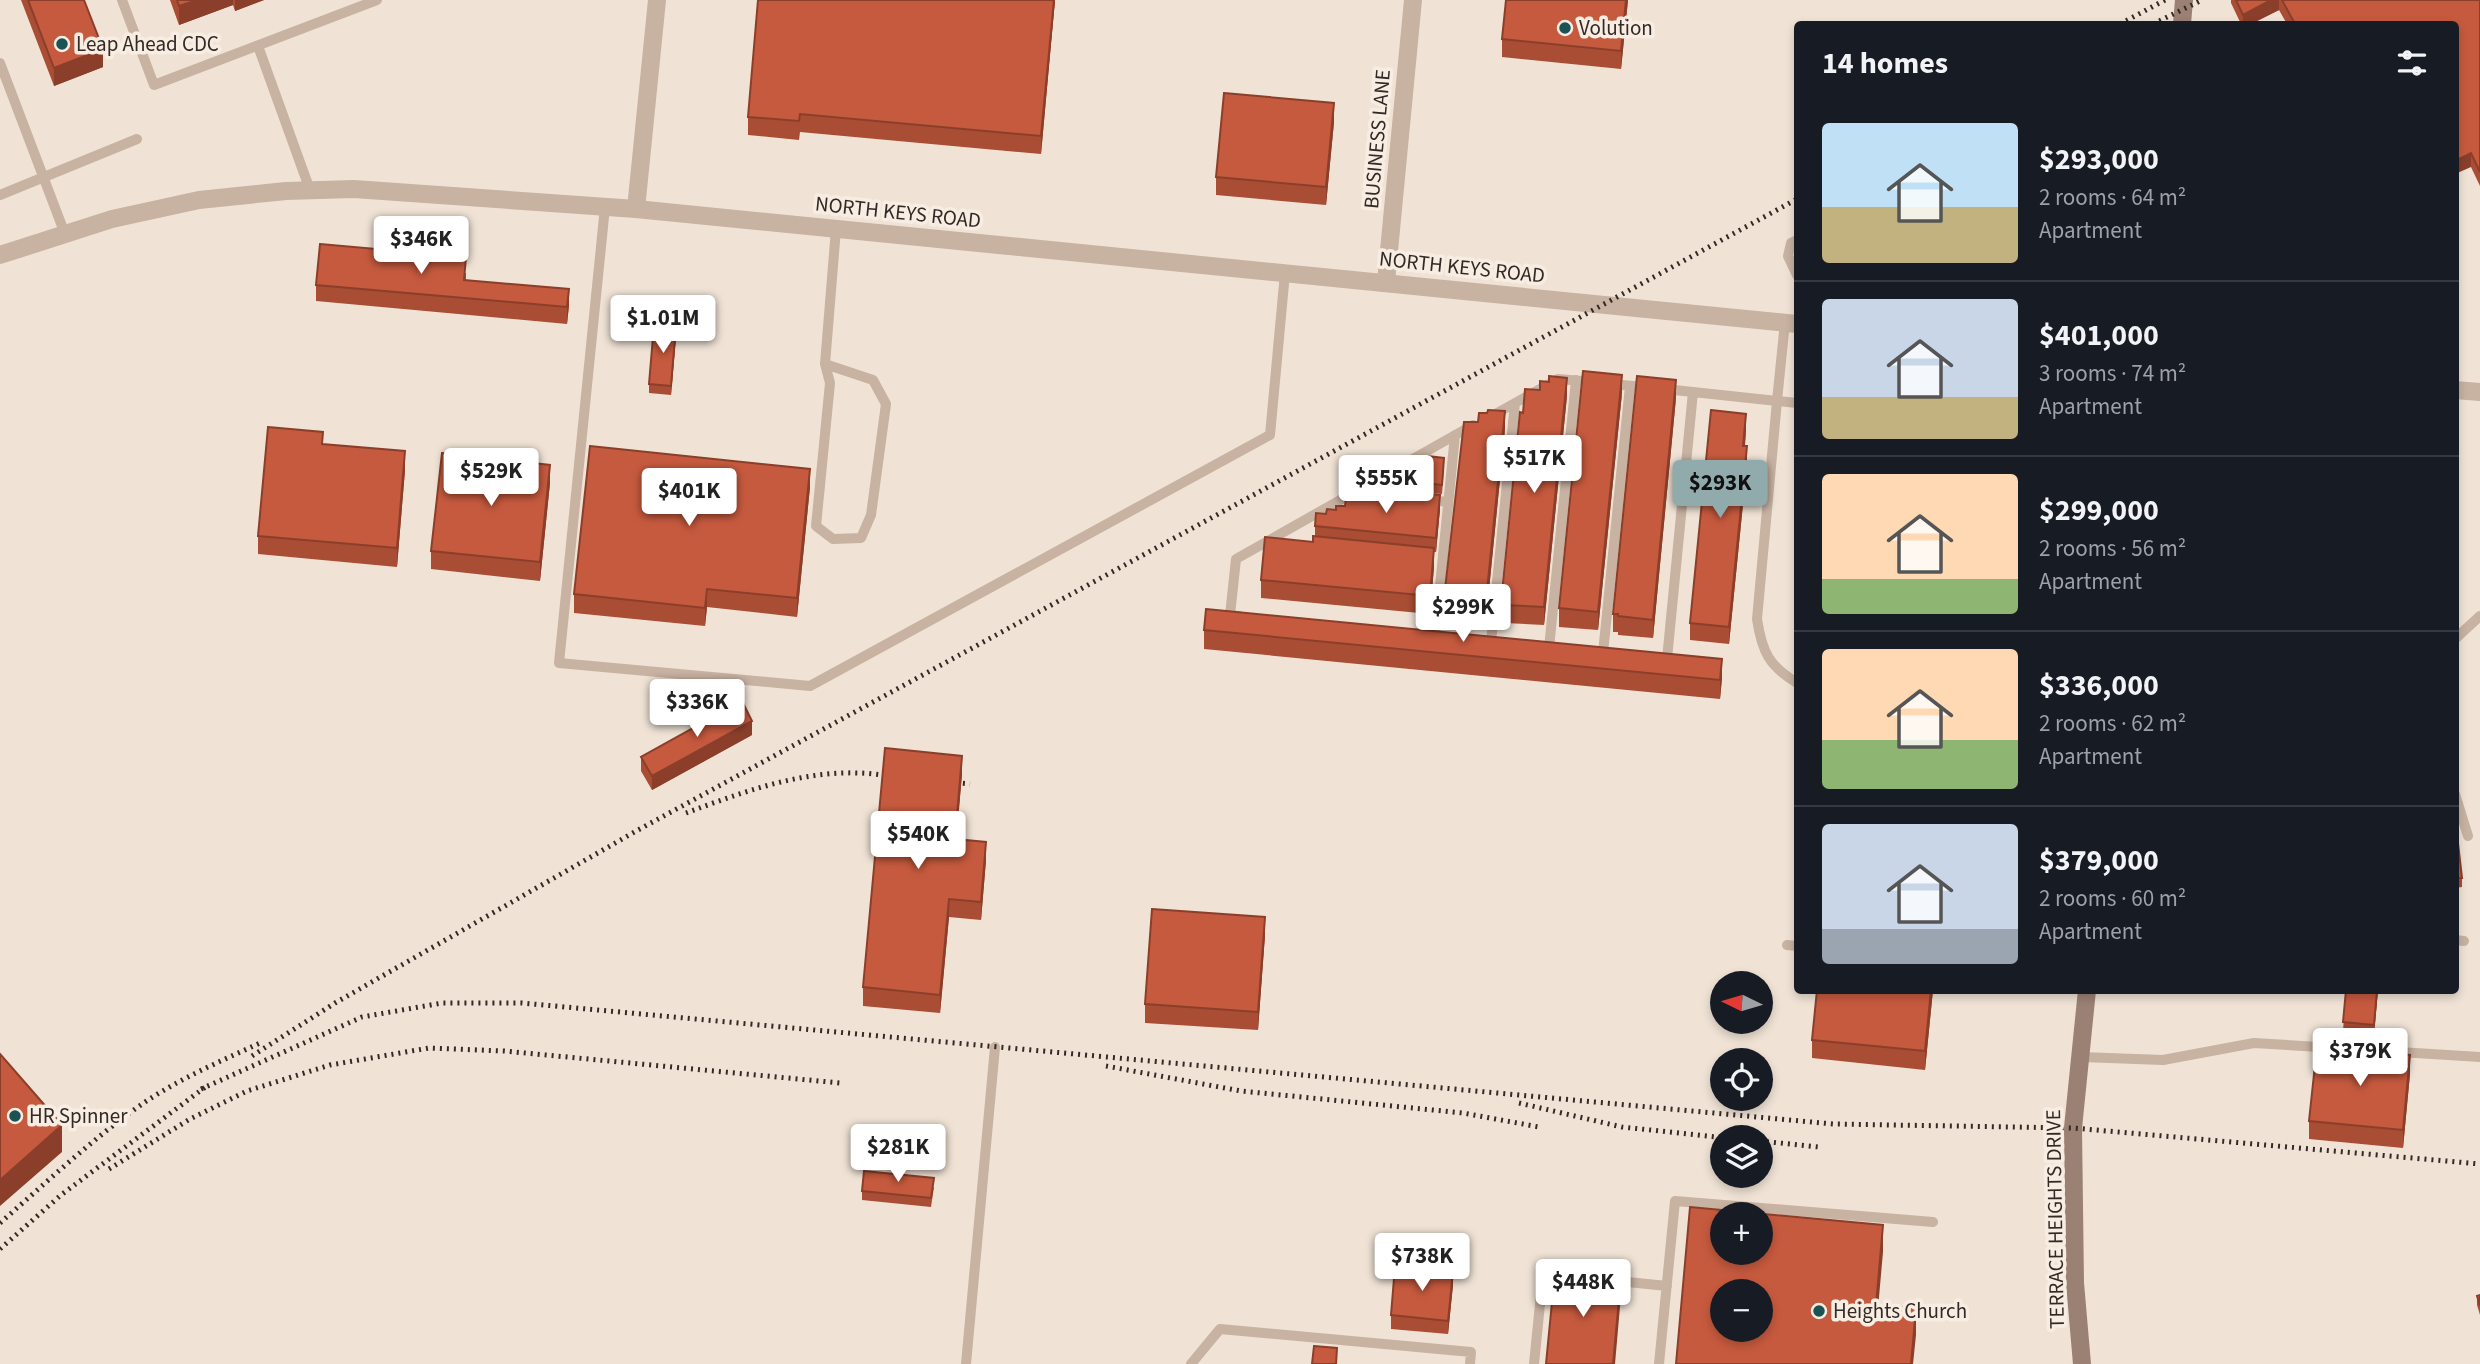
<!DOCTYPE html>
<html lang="en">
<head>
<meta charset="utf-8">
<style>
	body { margin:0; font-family:"Source Sans 3",sans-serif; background:#20242c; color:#f1f3f6; height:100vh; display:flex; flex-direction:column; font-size:26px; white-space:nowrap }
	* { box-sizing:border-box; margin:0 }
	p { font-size:23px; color:#9ea1a6 }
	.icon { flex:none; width:38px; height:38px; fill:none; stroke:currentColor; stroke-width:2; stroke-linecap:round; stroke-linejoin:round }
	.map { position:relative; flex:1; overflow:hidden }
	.sheet { position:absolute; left:1794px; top:21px; width:665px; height:973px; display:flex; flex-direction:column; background:#171b24; border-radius:7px; box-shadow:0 4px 10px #0003 }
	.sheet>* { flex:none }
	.needle { width:46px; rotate:275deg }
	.controls { position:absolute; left:1710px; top:971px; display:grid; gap:14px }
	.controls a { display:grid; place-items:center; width:63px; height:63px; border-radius:50%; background:#171b24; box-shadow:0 4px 10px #0003; font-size:35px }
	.price { position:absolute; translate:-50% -60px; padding:0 16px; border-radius:7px; background:#fff; color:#222; font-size:23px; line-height:46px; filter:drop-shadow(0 2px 4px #0008) }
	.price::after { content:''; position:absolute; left:50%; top:42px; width:21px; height:16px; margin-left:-10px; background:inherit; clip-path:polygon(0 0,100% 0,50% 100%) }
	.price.on { background:#91abad; color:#111 }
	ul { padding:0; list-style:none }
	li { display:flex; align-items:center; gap:21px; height:175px; padding:0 28px }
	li+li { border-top:2px solid #363941 }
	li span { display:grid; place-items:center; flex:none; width:196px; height:140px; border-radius:7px; color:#555 }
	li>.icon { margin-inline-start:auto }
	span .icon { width:84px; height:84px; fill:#fffc; stroke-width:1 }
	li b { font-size:30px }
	h2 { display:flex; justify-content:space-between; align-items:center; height:84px; padding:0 28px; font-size:30px }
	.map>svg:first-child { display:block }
</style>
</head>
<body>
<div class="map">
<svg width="2480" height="1364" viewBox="0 0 2480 1364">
	<rect width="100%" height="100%" fill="#f0e3d6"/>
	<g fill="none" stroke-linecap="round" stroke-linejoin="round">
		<!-- service -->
		<path stroke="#c8b2a2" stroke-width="10" d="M122,0L154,85L377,0
			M258,46L310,190
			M0,63L65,234
			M0,195L137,139
			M605,207L559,663L810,686L1270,435L1285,273
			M1797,240L1791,243L1788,256L1797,275
			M825,364L873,380L886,404L871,515L861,538L833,539L816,526L830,383L825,364L836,229
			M1609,384L1646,387
			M1665,389L1777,401L1785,322
			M1797,403L1777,401L1757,619C1762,652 1769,666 1797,683
			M1490,417L1558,379L1594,382
			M1356,493L1448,502
			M1239,616L1230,615L1236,559L1473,425
			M1435,636L1455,435
			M2455,639L2480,616
			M1491,642L1515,403
			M1549,648L1576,380
			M1603,653L1630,386
			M1662,659H1667L1693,392
			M2455,794L2468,836
			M2455,940L2464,941
			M1787,945L1797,946
			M2081,1057L2163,1060L2254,1043L2480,1057
			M1608,1280L1667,1286
			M966,1364L995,1047
			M1191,1364L1220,1329L1471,1352L1470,1364
			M1534,1364L1543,1274L1565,1276
			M1659,1364L1675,1201L1933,1222"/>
		<!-- minor -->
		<path stroke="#c8b2a2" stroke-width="18" d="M636,209L657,0
			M0,255L112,219L199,200L286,191L354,189L636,209L1797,324
			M1386,282L1413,0
			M2455,390L2480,392"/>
		<!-- secondary -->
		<path stroke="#9b8174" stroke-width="18" d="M2182,24L2184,0
			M2082,1364L2075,1283L2073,1128L2087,990"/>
		<!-- rail -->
		<path stroke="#332925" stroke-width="5" stroke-dasharray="2 5" stroke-linecap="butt" d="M2120,24L2165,0
			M2153,24L2202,0
			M942,781L970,784
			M686,813C740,793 799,771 858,773C872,773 886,776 901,777
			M252,1056L335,1003L638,830L1797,199
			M1106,1066L1241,1091L1463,1113L1539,1127
			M201,1089L362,1017L442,1003H522L1833,1124L2073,1128L2480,1164
			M1519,1103L1622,1127L1726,1138
			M1760,1141L1819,1147
			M109,1169L190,1119L247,1091L330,1065L429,1048L504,1051L840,1083
			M0,1223C47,1182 93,1138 145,1102C181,1078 221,1061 260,1043
			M0,1249L61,1195L208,1085"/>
	</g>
	<!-- wall -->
	<path fill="#aa4d35" d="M21,0H84L103,67L54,86Z
		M170,0H264L235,11L233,5L179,25Z
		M758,0H1055L1041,154L800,132L799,140L748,135V117Z
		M1506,0H1628L1621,69L1502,57V39Z
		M2231,0H2480V186L2471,167L2455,24H2287L2279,10L2251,24H2241L2231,3Z
		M1334,122L1326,205L1216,195V177Z
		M466,273V280L569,305L567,324L316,301V285Z
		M676,336L671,395L649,393V384Z
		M1622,393L1598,630L1559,627V608Z
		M1567,396L1544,625L1504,623L1501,621V603Z
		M1676,398L1653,638L1618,635V632H1613V614Z
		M1505,429L1486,620L1444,616V598Z
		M1746,431L1745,446L1747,464L1729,644L1690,640V623Z
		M323,444L405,470L397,567L258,554V536Z
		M1444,467L1442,494L1406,490V481Z
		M550,483L540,581L431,569V551Z
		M810,487L797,617L707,607L705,626L574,613V594Z
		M1440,509L1436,552H1434V567L1430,614L1261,598V580L1313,542L1315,536V526L1326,514L1336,510Z
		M1204,630L1722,678L1720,699L1204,649Z
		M752,735L652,790L641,771V757Z
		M962,774L956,839L986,860L981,920L949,917L940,1013L863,1006V987Z
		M2455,843L2462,878V887L2455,888Z
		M1265,935L1258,1030L1145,1023V1004Z
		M1817,990H1933L1925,1070L1812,1058V1040Z
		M2346,990H2378L2374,1034L2343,1031Z
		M2410,1074L2403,1148L2309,1139V1121Z
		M934,1187L931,1207L862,1200V1191Z
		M1453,1285L1448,1334L1391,1329V1315Z
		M2480,1295V1315L2477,1305V1296Z"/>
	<!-- shaded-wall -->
	<path fill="#8b3f2b" d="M197,0H233V5L179,25V6Z
		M235,0H264L235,11Z
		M1054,0H1055L1041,154V136Z
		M1626,0H1628L1621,69V51Z
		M2271,0H2279V10L2251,24H2243V15Z
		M103,49V67L54,86V68Z
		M1334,103V122L1326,205V187Z
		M2471,153V167L2455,174V161Z
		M569,289V305L567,324V307Z
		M676,326V336L671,395V386Z
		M1622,375V393L1598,630V612Z
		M1567,378V396L1544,625V607Z
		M1676,380V398L1653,638V620Z
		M1505,411V429L1486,620V601Z
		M1746,414V431L1743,463V446Z
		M1747,446V464L1729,644V627Z
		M405,451V470L397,567V548Z
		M550,465V483L540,581V562Z
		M810,469V487L797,617V598Z
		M1440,495V509L1436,552V538Z
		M1434,548V567L1430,614V596Z
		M707,589V607L705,626V608Z
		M1722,659V678L1720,699V680Z
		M752,721V735L652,790V776Z
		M962,756V774L955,857V839Z
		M986,842V860L981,920V902Z
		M949,899V917L940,1013V995Z
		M1265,917V935L1258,1030V1012Z
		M1931,990H1933L1925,1070V1051Z
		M2377,990H2378L2374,1034V1025Z
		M2410,1055V1074L2403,1148V1130Z
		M62,1125V1152L0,1206V1180Z
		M1883,1225V1252L1876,1331V1305Z
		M1453,1271V1285L1448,1334V1321Z
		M1621,1277V1295L1615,1364H1613Z
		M1916,1308V1335L1913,1364H1911Z"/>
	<!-- building -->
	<path fill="#c65a3e" stroke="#8b3f2b" stroke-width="2" fill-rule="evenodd" d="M28,0H84L103,49L54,68Z
		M177,0H197L179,6Z
		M758,0H1054L1041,136L800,114L799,121L748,117Z
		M1506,0H1626L1621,51L1502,39Z
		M2236,0H2271L2243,15Z
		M2282,0H2480V172L2471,153L2455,161V24H2295Z
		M1224,93L1334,103L1326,187L1216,177Z
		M320,244L466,257L464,280L569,289L567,307L316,285Z
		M654,325L676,326L671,386L649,384Z
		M1583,371L1622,375L1598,612L1559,608Z
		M1549,376L1567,378L1544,607L1504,605L1501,603L1520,412L1523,413L1525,389L1540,390V381L1549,382Z
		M1637,376L1676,380L1653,620L1618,616V614H1613Z
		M1488,410L1505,411L1486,601L1444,598L1464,422H1478L1479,413H1487Z
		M1711,410L1746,414L1743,446H1747L1729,627L1690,623Z
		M268,427L323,432L322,444L405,451L397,548L258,536Z
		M590,446L810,469L797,598L707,589L705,608L574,594Z
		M442,453L550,465L540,562L431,551Z
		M1427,456L1444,458L1442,485L1406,481L1409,463L1418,464V459L1427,460Z
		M1405,491L1440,495L1436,538L1315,526L1316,513L1326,514L1327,509L1336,510V506H1345L1346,497L1354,498L1355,493L1404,498Z
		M1313,536L1434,548L1430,596L1261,580L1265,537L1313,542Z
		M1206,609L1722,659L1720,680L1204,630Z
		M742,701L752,721L652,776L641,757Z
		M885,748L962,756L955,839L986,842L981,902L949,899L940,995L863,987Z
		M2455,843H2458L2462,878H2455Z
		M1152,909L1265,917L1258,1012L1145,1004Z
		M1817,990H1931L1925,1051L1812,1040Z
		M2346,990H2377L2374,1025L2343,1022Z
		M2317,1046L2410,1055L2403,1130L2309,1121Z
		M0,1054L62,1125L0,1180Z
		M864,1171L934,1178L931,1198L862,1191Z
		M1690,1207L1883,1225L1876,1305L1916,1308L1911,1364H1676ZM1722,1214H1760V1253H1722ZM1722,1292H1760V1330H1722Z
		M1395,1266L1453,1271L1448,1321L1391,1315Z
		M1555,1271L1621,1277L1613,1364H1546Z
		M2480,1295V1306L2477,1296Z
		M1314,1346L1337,1348L1336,1364H1312Z"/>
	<!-- markers -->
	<g fill="#1b5254" stroke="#f8ede2" stroke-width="2.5">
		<circle cx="1565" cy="28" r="7"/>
		<circle cx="62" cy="44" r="7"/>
		<circle cx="15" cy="1116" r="7"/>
		<circle cx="1819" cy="1311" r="7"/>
	</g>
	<g text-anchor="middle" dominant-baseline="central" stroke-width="7" stroke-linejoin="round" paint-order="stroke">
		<!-- poi labels -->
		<g font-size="21" fill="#332925" stroke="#f8ede2" text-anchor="start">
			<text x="1579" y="28">Volution</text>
			<text x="76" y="44">Leap Ahead CDC</text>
			<text x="29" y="1116">HR Spinner</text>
			<text x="1833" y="1311">Heights Church</text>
		</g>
		<!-- street labels -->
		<g font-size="21" fill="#332925" stroke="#f8ede2">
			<text transform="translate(1377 139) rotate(-85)">BUSINESS LANE</text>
			<text transform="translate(898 212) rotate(6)">NORTH KEYS ROAD</text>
			<text transform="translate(1462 267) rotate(6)">NORTH KEYS ROAD</text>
			<text transform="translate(2055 1219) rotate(-91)">TERRACE HEIGHTS DRIVE</text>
		</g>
	</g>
</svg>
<div class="controls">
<a><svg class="needle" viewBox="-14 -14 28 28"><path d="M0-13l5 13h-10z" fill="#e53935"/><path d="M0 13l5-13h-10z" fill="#9ea1a6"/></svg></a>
<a><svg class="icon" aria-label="locate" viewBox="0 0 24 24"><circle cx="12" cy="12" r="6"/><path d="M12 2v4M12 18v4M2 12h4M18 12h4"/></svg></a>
<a><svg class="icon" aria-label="layers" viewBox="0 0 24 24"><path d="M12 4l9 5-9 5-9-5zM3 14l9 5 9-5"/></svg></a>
<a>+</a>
<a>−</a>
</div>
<b class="price" style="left:421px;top:276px">$346K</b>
<b class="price" style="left:663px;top:355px">$1.01M</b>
<b class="price" style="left:1534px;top:495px">$517K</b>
<b class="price" style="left:491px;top:508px">$529K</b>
<b class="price" style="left:1386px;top:515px">$555K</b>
<b class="price on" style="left:1720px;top:520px">$293K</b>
<b class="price" style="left:689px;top:528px">$401K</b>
<b class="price" style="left:1463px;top:644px">$299K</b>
<b class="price" style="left:697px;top:739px">$336K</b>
<b class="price" style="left:918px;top:871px">$540K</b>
<b class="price" style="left:2360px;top:1088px">$379K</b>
<b class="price" style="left:898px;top:1184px">$281K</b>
<b class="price" style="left:1422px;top:1293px">$738K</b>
<b class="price" style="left:1583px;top:1319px">$448K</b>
<section class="sheet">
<h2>14 homes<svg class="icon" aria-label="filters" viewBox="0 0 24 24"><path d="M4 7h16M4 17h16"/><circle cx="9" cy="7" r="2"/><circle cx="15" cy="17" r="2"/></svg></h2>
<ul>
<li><span style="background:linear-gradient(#bfe0f5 60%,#c2b280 0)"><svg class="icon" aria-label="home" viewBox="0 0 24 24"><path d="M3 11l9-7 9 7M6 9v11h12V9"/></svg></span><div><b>$293,000</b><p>2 rooms · 64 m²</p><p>Apartment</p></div></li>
<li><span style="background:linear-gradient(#c9d6e8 70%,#c2b280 0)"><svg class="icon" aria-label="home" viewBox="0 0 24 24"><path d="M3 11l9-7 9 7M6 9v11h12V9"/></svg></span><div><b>$401,000</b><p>3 rooms · 74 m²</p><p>Apartment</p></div></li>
<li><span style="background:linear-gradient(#ffd9b3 75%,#8fb573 0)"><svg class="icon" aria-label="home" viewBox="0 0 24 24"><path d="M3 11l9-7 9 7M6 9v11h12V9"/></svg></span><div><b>$299,000</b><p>2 rooms · 56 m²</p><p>Apartment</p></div></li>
<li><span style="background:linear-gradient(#ffd9b3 65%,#8fb573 0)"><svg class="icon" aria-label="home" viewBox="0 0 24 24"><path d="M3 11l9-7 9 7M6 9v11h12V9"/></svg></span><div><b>$336,000</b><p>2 rooms · 62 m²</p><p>Apartment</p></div></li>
<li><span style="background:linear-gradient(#c9d6e8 75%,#9aa5b1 0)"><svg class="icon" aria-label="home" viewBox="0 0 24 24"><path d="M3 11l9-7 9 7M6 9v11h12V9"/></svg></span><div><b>$379,000</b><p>2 rooms · 60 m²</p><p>Apartment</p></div></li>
</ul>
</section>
</div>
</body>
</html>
